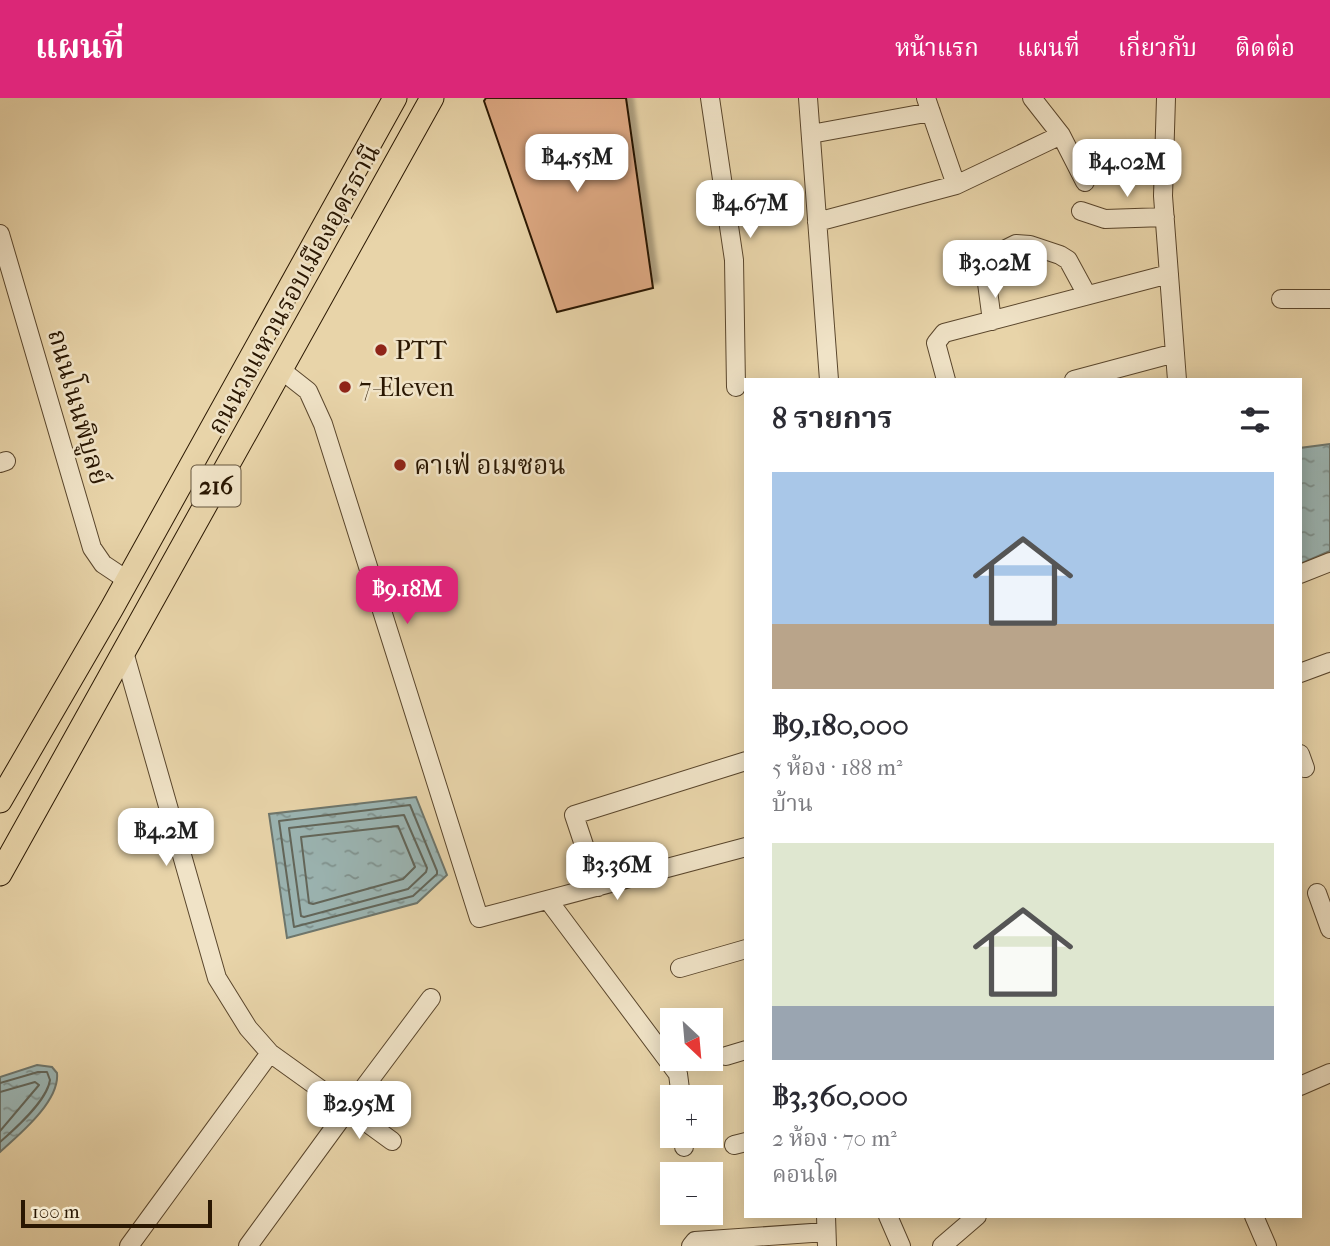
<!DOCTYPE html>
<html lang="th">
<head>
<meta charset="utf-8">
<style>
	body { margin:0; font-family:"IM FELL French Canon","Noto Serif Thai",serif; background:#f7f7f7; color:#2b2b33; height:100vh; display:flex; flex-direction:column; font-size:26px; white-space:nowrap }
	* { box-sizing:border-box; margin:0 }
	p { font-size:23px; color:#7c7c81 }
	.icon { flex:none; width:38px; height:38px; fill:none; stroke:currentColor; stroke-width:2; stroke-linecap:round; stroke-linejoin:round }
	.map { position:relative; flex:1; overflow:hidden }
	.drawer { position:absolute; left:744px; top:280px; width:558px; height:840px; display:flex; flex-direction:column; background:#fff; border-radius:0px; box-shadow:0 4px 18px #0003 }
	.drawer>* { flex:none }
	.needle { width:46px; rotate:154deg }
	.buttons { position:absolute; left:660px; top:910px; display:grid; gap:14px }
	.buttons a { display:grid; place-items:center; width:63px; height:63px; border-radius:0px; background:#fff; box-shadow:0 4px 18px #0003; font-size:35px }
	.scale { position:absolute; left:21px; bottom:18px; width:191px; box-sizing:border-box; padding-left:7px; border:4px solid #2a1702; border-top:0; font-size:19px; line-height:24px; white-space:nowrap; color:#2a1702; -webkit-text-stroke:5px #f0e3c7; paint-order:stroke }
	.price { position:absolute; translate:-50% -60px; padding:0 16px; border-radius:14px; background:#fff; color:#222; font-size:23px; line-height:46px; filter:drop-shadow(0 2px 4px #0008) }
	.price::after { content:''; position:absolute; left:50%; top:42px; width:21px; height:16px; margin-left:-10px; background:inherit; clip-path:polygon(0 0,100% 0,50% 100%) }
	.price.selected { background:#db2777; color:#fff }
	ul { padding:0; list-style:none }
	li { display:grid; align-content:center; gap:14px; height:371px; padding:0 28px }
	li span { display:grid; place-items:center; height:217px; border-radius:0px; color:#555 }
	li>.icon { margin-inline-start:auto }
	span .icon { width:126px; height:126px; fill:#fffc; stroke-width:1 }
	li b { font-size:30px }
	h2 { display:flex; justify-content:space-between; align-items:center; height:84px; padding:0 28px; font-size:30px }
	header { display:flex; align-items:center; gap:42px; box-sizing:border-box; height:98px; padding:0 35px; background:#db2777; color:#fff }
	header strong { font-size:33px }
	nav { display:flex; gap:38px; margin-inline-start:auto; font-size:24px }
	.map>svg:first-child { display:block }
</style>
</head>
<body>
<header>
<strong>แผนที่</strong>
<nav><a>หน้าแรก</a><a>แผนที่</a><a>เกี่ยวกับ</a><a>ติดต่อ</a></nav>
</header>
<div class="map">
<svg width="1330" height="1148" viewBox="0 0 1330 1148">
	<defs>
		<pattern id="water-ripples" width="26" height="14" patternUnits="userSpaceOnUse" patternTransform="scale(1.75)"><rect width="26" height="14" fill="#9bb5b3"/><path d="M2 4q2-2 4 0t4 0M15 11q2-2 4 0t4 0" fill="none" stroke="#7f928f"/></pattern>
		<filter id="shadow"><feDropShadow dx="6" dy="-6" stdDeviation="2" flood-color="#0004"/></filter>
	</defs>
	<rect width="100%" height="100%" fill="#e8d4a9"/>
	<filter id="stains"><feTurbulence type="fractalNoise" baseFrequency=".00286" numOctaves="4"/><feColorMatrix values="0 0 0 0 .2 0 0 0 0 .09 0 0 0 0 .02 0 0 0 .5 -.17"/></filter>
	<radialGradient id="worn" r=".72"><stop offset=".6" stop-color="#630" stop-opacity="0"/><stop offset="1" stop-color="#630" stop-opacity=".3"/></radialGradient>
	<!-- water -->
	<path fill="url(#water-ripples)" stroke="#6e766c" stroke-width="2" d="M1330,346V453L1300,466V350Z
		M416,699L447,777L417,805L287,840L269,716Z
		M37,967L52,969L57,975C60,1003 20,1036 0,1054V979Z"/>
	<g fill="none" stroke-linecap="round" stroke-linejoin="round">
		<!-- shore -->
		<path stroke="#62665a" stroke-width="2" d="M410,707L437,773V776L413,798L294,829L279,723Z
			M404,717L427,770L426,774L408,791L304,819L301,818L289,730Z
			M398,728L415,769L403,781L313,806L309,805L301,739Z
			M0,985L38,974H47L50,982C47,1003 15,1031 0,1044
			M0,994L35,984L39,987L0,1033"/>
	</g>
	<!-- building -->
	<path fill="#dca781" stroke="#2a1702" stroke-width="2" filter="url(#shadow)" d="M486,0H626L653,190L557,214L484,3Z"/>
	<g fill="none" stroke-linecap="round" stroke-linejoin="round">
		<defs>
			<path id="minor" d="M710,0L734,162L736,289
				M808,0L829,282
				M926,0L956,87
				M1032,0L1061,37L1085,84
				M1166,0L1163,98L1177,282
				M811,36L931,14
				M1081,113L1105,121L1165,119
				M817,124L956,87L1061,37
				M0,136L92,450L103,466L127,482
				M1281,201H1330
				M992,223L987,185L1004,152L1016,146L1030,147L1060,157L1068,162L1087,197
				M280,271L308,293L323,326L479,820L746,749
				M946,282L936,245L944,235L1169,176
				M1074,282L1175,255
				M0,365L6,363
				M1300,476L1330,464
				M124,554L217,880L248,930L270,955
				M1300,575L1330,564
				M1300,656L1305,670
				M598,789L574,717L746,663
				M1317,795L1330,831
				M548,802L678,976L681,999
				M680,870L746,851
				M726,958L746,952
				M1300,988L1330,975
				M684,1038V1049
				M392,1043L348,1011L431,900
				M734,1047L746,1044
				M826,1118L827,1148
				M888,1118L901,1148
				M1254,1118L1267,1148
				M129,1148L270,955L348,1011L248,1148
				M691,1148L695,1143L826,1134
				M942,1148L977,1118"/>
			<path id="major" d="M0,703L112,510L395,0
				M0,776L432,0"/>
		</defs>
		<!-- minor casing -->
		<use href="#minor" stroke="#5a462c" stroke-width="20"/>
		<!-- major casing -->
		<use href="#major" stroke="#2a1702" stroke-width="25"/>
		<!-- minor -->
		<use href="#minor" stroke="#f0e3c7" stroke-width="18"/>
		<!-- major -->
		<use href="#major" stroke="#e8d4a9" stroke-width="23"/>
	</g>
	<!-- markers -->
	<g fill="#8f2418" stroke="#f0e3c7" stroke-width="2.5">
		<circle cx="381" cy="252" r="7"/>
		<circle cx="345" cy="289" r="7"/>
		<circle cx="400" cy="367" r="7"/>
	</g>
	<g text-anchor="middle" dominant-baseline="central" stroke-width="5" stroke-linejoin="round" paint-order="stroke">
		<!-- shield labels -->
		<rect fill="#f0e3c7" stroke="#65543d" stroke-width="2" x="191.5" y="367.5" width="49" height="41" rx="5"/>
		<g font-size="24" font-weight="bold" fill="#2a1702">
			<text x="216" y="388">216</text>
		</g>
		<!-- street labels -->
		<g font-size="26" fill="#2a1702" stroke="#f0e3c7">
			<text transform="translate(294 191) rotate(-61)">ถนนวงแหวนรอบเมืองอุดรธานี</text>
			<text transform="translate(78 309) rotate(74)">ถนนโนนพิบูลย์</text>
		</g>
		<!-- poi labels -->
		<g font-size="26" fill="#2a1702" stroke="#f0e3c7" text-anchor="start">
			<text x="395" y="252">PTT</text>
			<text x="359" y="289">7-Eleven</text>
			<text x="414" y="367">คาเฟ่ อเมซอน</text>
		</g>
	</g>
	<rect width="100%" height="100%" filter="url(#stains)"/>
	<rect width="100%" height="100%" fill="url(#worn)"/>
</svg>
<div class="buttons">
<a><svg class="needle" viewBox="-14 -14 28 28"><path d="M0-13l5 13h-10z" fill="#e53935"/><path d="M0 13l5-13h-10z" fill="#7c7c81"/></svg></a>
<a>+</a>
<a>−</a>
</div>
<div class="scale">100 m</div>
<b class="price" style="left:577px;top:96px">฿4.55M</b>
<b class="price" style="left:1127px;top:101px">฿4.02M</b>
<b class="price" style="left:750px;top:142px">฿4.67M</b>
<b class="price" style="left:995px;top:202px">฿3.02M</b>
<b class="price selected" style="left:407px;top:528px">฿9.18M</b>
<b class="price" style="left:166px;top:770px">฿4.2M</b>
<b class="price" style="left:617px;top:804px">฿3.36M</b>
<b class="price" style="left:359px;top:1043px">฿2.95M</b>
<section class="drawer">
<h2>8 รายการ<svg class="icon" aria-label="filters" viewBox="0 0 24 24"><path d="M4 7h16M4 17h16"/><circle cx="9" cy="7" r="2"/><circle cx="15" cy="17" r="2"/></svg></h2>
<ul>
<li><span style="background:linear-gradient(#a9c7e8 70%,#b9a48a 0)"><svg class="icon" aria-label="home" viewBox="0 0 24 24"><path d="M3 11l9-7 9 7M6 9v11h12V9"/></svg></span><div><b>฿9,180,000</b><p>5 ห้อง · 188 m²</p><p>บ้าน</p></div></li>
<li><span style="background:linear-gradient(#dfe7d0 75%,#9aa5b1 0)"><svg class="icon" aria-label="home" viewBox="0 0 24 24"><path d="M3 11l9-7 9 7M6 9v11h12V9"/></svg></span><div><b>฿3,360,000</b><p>2 ห้อง · 70 m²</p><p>คอนโด</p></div></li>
</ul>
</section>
</div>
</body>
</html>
